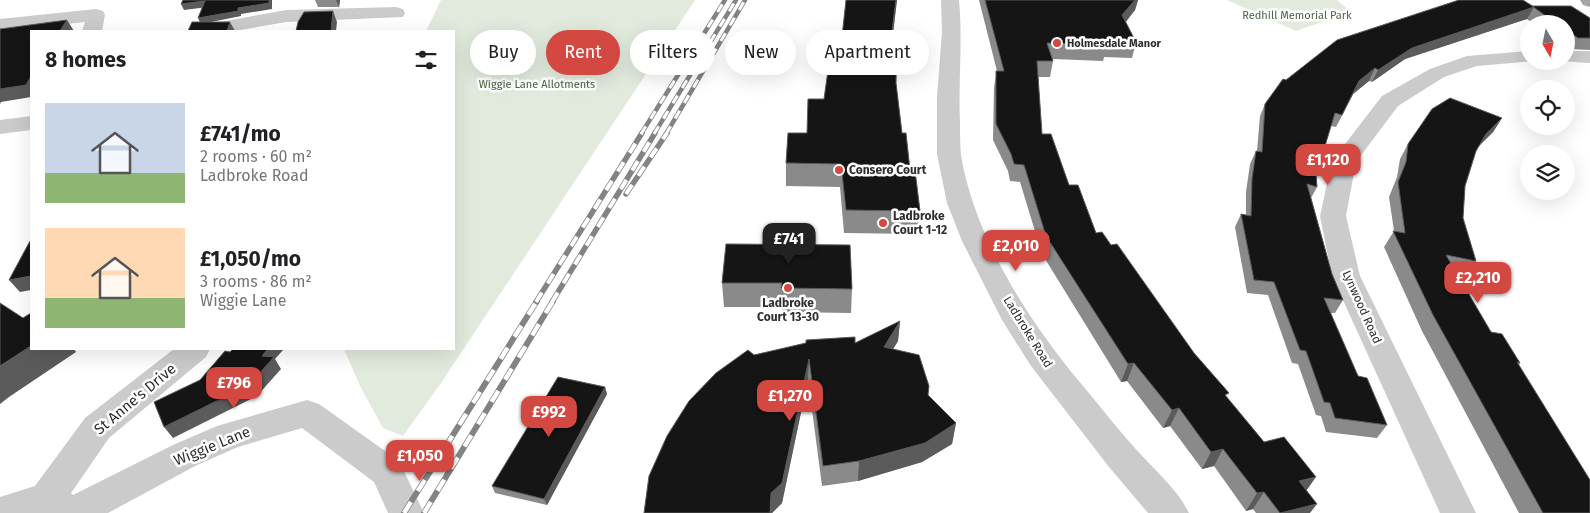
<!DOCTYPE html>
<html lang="en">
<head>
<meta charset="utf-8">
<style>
	body { margin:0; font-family:"Fira Sans",sans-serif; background:#f2f2f2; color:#202124; height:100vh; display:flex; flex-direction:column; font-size:19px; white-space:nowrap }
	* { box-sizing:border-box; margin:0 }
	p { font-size:16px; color:#757577 }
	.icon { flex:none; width:28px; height:28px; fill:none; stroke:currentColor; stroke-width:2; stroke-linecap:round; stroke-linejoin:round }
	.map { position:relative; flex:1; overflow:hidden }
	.side { position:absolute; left:30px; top:30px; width:425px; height:320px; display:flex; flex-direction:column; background:#fff; border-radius:0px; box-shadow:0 5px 20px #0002 }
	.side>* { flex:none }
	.hud { position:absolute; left:470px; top:30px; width:475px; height:45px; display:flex; gap:10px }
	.needle { width:32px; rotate:171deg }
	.tools { position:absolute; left:1520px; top:15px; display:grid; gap:10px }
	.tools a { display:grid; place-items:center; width:55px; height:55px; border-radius:50%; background:#fff; box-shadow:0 5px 20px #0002; font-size:25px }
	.price { position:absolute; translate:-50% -42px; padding:0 11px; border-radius:10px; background:#d34841; color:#fff; font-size:16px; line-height:32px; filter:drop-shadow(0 1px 2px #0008) }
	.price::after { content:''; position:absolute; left:50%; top:30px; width:15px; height:11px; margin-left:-8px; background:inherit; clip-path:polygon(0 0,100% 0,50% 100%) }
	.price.current { background:#222; color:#fff }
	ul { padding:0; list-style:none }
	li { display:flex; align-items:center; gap:15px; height:125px; padding:0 15px }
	li span { display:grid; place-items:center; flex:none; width:140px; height:100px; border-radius:0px; color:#555 }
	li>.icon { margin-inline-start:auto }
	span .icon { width:60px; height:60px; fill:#fffc; stroke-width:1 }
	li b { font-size:21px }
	h2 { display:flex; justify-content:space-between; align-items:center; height:60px; padding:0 15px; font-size:21px }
	.tag { padding:0 18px; border-radius:22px; background:#fff; box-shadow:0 5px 20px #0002; font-size:18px; line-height:45px }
	.tag.current { background:#d34841; color:#fff }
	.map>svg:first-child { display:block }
</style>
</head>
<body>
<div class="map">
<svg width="1590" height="513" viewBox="0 0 1590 513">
	<rect width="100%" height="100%" fill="#fff"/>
	<!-- green -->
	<path fill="#e2eadd" d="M441,0H695L441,383L403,436L383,428L360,386L344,349H454V31H426Z
		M1227,0H1337L1351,12L1296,31Z"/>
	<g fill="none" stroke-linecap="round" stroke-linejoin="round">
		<!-- minor -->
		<path fill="#cbcbcb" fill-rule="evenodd" d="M941,0H959C963,42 958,83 960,124C960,134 960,145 961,155C974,235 1027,319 1078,380C1097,402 1114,425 1134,447C1152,468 1177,488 1189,513H1148L1109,467L1031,366L1002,320L962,241L947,203L937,154V97L942,32Z
			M396,7L403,9L405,13L403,17L286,22L234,31H194L197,27L204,25L286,10Z
			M96,9L103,11L105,15L102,31H82L85,22L0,31V19Z
			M1529,51V61H1536L1477,66L1444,77L1398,106L1356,162L1346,216L1360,276L1476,513H1440L1332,276L1320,216L1332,161L1382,96L1430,69L1467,56Z
			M1566,51H1590V63L1559,61H1566Z
			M31,116V130L0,134V120Z
			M174,349H210L206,357L109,438L71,493L73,495L173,445L217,426L307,400L319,404L399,461L424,513H388L374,482L302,428L238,447L197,465L108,513H0V497L35,486L85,418Z"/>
		<!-- major -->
		<path fill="#a6a6a6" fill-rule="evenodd" d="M1580,0H1590V7L1583,5Z"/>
		<defs>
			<path id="rail-far2" d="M641,134L725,0
				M654,134L736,0
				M666,134L745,0"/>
			<path id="rail-far1" d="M626,194L667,133
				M536,302L642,133
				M552,302L655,133"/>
			<path id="rail" d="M404,513L537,301
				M424,513L553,301"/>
		</defs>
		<!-- rail-far2 casing -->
		<use href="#rail-far2" stroke="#838383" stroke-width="4.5"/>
		<!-- rail-far1 casing -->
		<use href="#rail-far1" stroke="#838383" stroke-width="5.5"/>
		<!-- rail casing -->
		<use href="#rail" stroke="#838383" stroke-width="6"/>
		<!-- rail-far2 -->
		<use href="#rail-far2" stroke="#fff" stroke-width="3" stroke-dasharray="9" stroke-linecap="butt"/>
		<!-- rail-far1 -->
		<use href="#rail-far1" stroke="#fff" stroke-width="4" stroke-dasharray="11" stroke-linecap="butt"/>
		<!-- rail -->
		<use href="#rail" stroke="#fff" stroke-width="4.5" stroke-dasharray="13" stroke-linecap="butt"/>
	</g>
	<!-- wall -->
	<path fill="#8a8a8a" d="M315,0H340L339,7H318Z
		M897,0L893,31L896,83L902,133L910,170L920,211L917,234L844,233L840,187L786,186V163L807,133L824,99L839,64Z
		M979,0H1138L1135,10L1126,22L1136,42L1132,58L1104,57L1103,61L1053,59V61L1050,77H1038L1042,134L1069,185L1096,233L1194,353L1227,397L1264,442L1306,491L1310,513H1256L1253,509L1246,511L1214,466L1202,469L1170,426L1163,428L1127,381L1121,382L1042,254L1020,182L1010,181L1008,171L993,140L994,87L997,71Z
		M1532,6L1590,18V50L1570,49L1566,46V24H1534L1527,19L1405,59L1372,82L1369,81L1353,94L1336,127L1331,126L1321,159L1316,169L1317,187L1311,198L1332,274L1343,300L1335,313H1331L1358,376L1387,425L1377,438L1326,432L1321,416L1316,415L1298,364L1292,363L1268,295L1247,293L1235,227L1241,214L1246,215V192L1250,164L1256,151H1257L1260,116L1265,104L1286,80Z
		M1502,118L1493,132L1478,147L1476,151L1465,186L1463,218L1476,261L1465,276L1457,275L1491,332L1520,363L1519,365L1590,513H1519L1422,331L1384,247L1394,231L1389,197L1397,177L1400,159L1408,144Z
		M850,245L852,289L851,313L782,312V307H724L722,283Z
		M900,321L898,341L893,349L928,395L956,423L952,444L922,462L858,481L822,486L808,379L782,503L772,513L754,355L806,343V340L855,343Z
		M605,387L607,394L547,505L495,493L492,486Z"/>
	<!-- shaded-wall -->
	<path fill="#5b5b5b" d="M269,0H272V9L241,14V16L201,24L198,18L238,8Z
		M336,0H340L339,7Z
		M896,0H897L891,52L892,31Z
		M1135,0H1138L1135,10L1118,31L1122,15Z
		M205,1L208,7L184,10L181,4Z
		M1534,7L1527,19L1405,59L1372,82L1378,70L1412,48Z
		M333,11L337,22L336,31H331Z
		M67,20L74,31H60Z
		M230,22L235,31H227Z
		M1375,68L1369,81L1353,94L1336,127L1359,81Z
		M31,76V97L1,102L0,104V89Z
		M1502,118L1493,132L1477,148L1486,134Z
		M31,276V290L20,292L9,280Z
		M900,321L898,341L882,367L884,347Z
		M31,346V349H74L76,352L9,397L0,404V366Z
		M268,349H284L275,359L281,369L257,396L173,438L164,427L262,356Z
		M809,359L808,379L782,503L772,513H770L771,493Z
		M1134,363L1127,381L1121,382L1128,364Z
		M605,387L607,394L547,505L544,499Z
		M1179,408L1170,426L1163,428L1172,410Z
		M956,423L952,444L922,462L858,481L859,461Z
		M1223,449L1214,466L1202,469L1211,452Z
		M1316,477L1304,494L1299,481Z
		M1264,492L1253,509L1246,511L1257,493Z
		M1317,504L1310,513H1280Z"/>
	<!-- building -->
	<path fill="#151515" stroke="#5b5b5b" d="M183,0H269V3L238,8V11L198,18L205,1L181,4Z
		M846,0H896L892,31H897L896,83L902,133H906L910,170H915L920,211L846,210L841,164L786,163L788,133H807L808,99H824L829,63L839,64Z
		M985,0H1135L1122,15L1136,42L1106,41L1107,45L1047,43L1053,61H1037L1042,134H1051L1069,185H1078L1096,233L1102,232L1111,245L1117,244L1194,353L1229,393L1225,395L1264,442L1284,437L1316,477L1299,481L1317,504L1280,513L1264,492L1257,493L1223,449L1211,452L1179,408L1172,410L1134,363L1128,364L1046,236L1024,165L1014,164L1011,154L996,124V71H1004Z
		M1459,0H1523L1534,7L1412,48L1378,70L1375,68L1359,81L1342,115L1335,113L1321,159L1315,158L1317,187L1307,184L1332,274L1343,300L1324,298L1358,376L1367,378L1387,425L1335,418L1330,403L1324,402L1306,351L1300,350L1274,282L1254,280L1241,214L1251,216L1252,179L1256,151L1262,152L1265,104L1283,79L1286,80L1337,40Z
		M1532,6H1571L1590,18V38H1578L1566,30V24H1557Z
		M333,11L331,31H296L298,22L304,12Z
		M67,20L60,31H31V76L26,85L0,89V29Z
		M192,22H230L227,31H188Z
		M1450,98L1502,118L1486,134L1476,151L1465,186L1463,218L1476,261L1446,255L1491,332L1502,334L1520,363L1517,362L1590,480V513H1543L1433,315L1393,231L1405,233L1398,182L1406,162L1408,144L1432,109Z
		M30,241H31V276L9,280Z
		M726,244L850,245L852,289L781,288L782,283H722Z
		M0,303L23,318L31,313V346L0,366Z
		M900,321L884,347L919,355L929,386L928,395L956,423L925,443L859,461L823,466L809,359L782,483L771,493L770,513H644L649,476L667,436L689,401L716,373L748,350L754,355L806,343V340L855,337V343Z
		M233,349H268L262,356L274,357L249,385L164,427L154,402L200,380L225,351L230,352Z
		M558,377L605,387L544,499L492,486Z"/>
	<!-- markers -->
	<g fill="#d34841" stroke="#fff" stroke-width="2">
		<circle cx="1057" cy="43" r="5"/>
		<circle cx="839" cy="170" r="5"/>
		<circle cx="883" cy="223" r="5"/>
		<circle cx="788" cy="288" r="5"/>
	</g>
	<g text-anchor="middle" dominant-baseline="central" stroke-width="5" stroke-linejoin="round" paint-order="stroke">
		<!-- far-park labels -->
		<g font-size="11" fill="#4d6540" stroke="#fff">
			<text x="1297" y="15">Redhill Memorial Park</text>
			<text x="537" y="84">Wiggie Lane Allotments</text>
		</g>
		<!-- far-poi labels -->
		<g font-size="11" font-weight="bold" fill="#2e2e2e" stroke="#fff" text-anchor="start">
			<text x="1067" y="43">Holmesdale Manor</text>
		</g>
		<!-- poi labels -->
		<g font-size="12" font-weight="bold" fill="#2e2e2e" stroke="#fff" text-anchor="start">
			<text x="849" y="170">Consero Court</text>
			<text x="893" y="216">Ladbroke<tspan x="893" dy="14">Court 1-12</tspan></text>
			<text x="788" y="303" text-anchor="middle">Ladbroke<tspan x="788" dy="14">Court 13-30</tspan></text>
		</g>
		<!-- street labels -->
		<g font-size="12" fill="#2e2e2e" stroke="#fff">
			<text transform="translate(1362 307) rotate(66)">Lynwood Road</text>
			<text transform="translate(1028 332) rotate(58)">Ladbroke Road</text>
		</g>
		<!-- near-street labels -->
		<g font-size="15" fill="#2e2e2e" stroke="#fff">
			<text transform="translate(135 399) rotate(-40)">St Anne's Drive</text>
			<text transform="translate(212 446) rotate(-22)">Wiggie Lane</text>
		</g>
	</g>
</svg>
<div class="tools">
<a><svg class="needle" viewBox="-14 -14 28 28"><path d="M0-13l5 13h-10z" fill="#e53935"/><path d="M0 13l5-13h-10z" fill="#757577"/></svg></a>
<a><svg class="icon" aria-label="locate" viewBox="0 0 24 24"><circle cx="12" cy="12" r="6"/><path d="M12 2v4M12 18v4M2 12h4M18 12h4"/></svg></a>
<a><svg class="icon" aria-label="layers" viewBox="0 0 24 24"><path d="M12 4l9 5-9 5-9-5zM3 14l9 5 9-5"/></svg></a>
</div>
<b class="price" style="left:1328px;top:186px">£1,120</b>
<b class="price current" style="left:789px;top:265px">£741</b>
<b class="price" style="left:1016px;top:272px">£2,010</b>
<b class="price" style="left:1478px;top:304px">£2,210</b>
<b class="price" style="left:234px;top:409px">£796</b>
<b class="price" style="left:790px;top:422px">£1,270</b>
<b class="price" style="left:549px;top:438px">£992</b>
<b class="price" style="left:420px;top:482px">£1,050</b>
<div class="hud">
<a class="tag">Buy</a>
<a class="tag current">Rent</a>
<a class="tag">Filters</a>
<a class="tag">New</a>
<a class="tag">Apartment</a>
</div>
<section class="side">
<h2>8 homes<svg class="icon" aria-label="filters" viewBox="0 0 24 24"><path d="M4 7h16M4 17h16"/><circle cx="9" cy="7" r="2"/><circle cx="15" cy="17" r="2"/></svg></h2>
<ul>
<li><span style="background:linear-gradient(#c9d6e8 70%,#8fb573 0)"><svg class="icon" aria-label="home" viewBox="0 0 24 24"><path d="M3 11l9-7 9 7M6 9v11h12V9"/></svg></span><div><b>£741/mo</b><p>2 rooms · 60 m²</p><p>Ladbroke Road</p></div></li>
<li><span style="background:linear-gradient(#ffd9b3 70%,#8fb573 0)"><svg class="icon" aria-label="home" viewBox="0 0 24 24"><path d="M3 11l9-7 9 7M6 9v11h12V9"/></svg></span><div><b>£1,050/mo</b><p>3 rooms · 86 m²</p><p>Wiggie Lane</p></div></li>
</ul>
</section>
</div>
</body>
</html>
